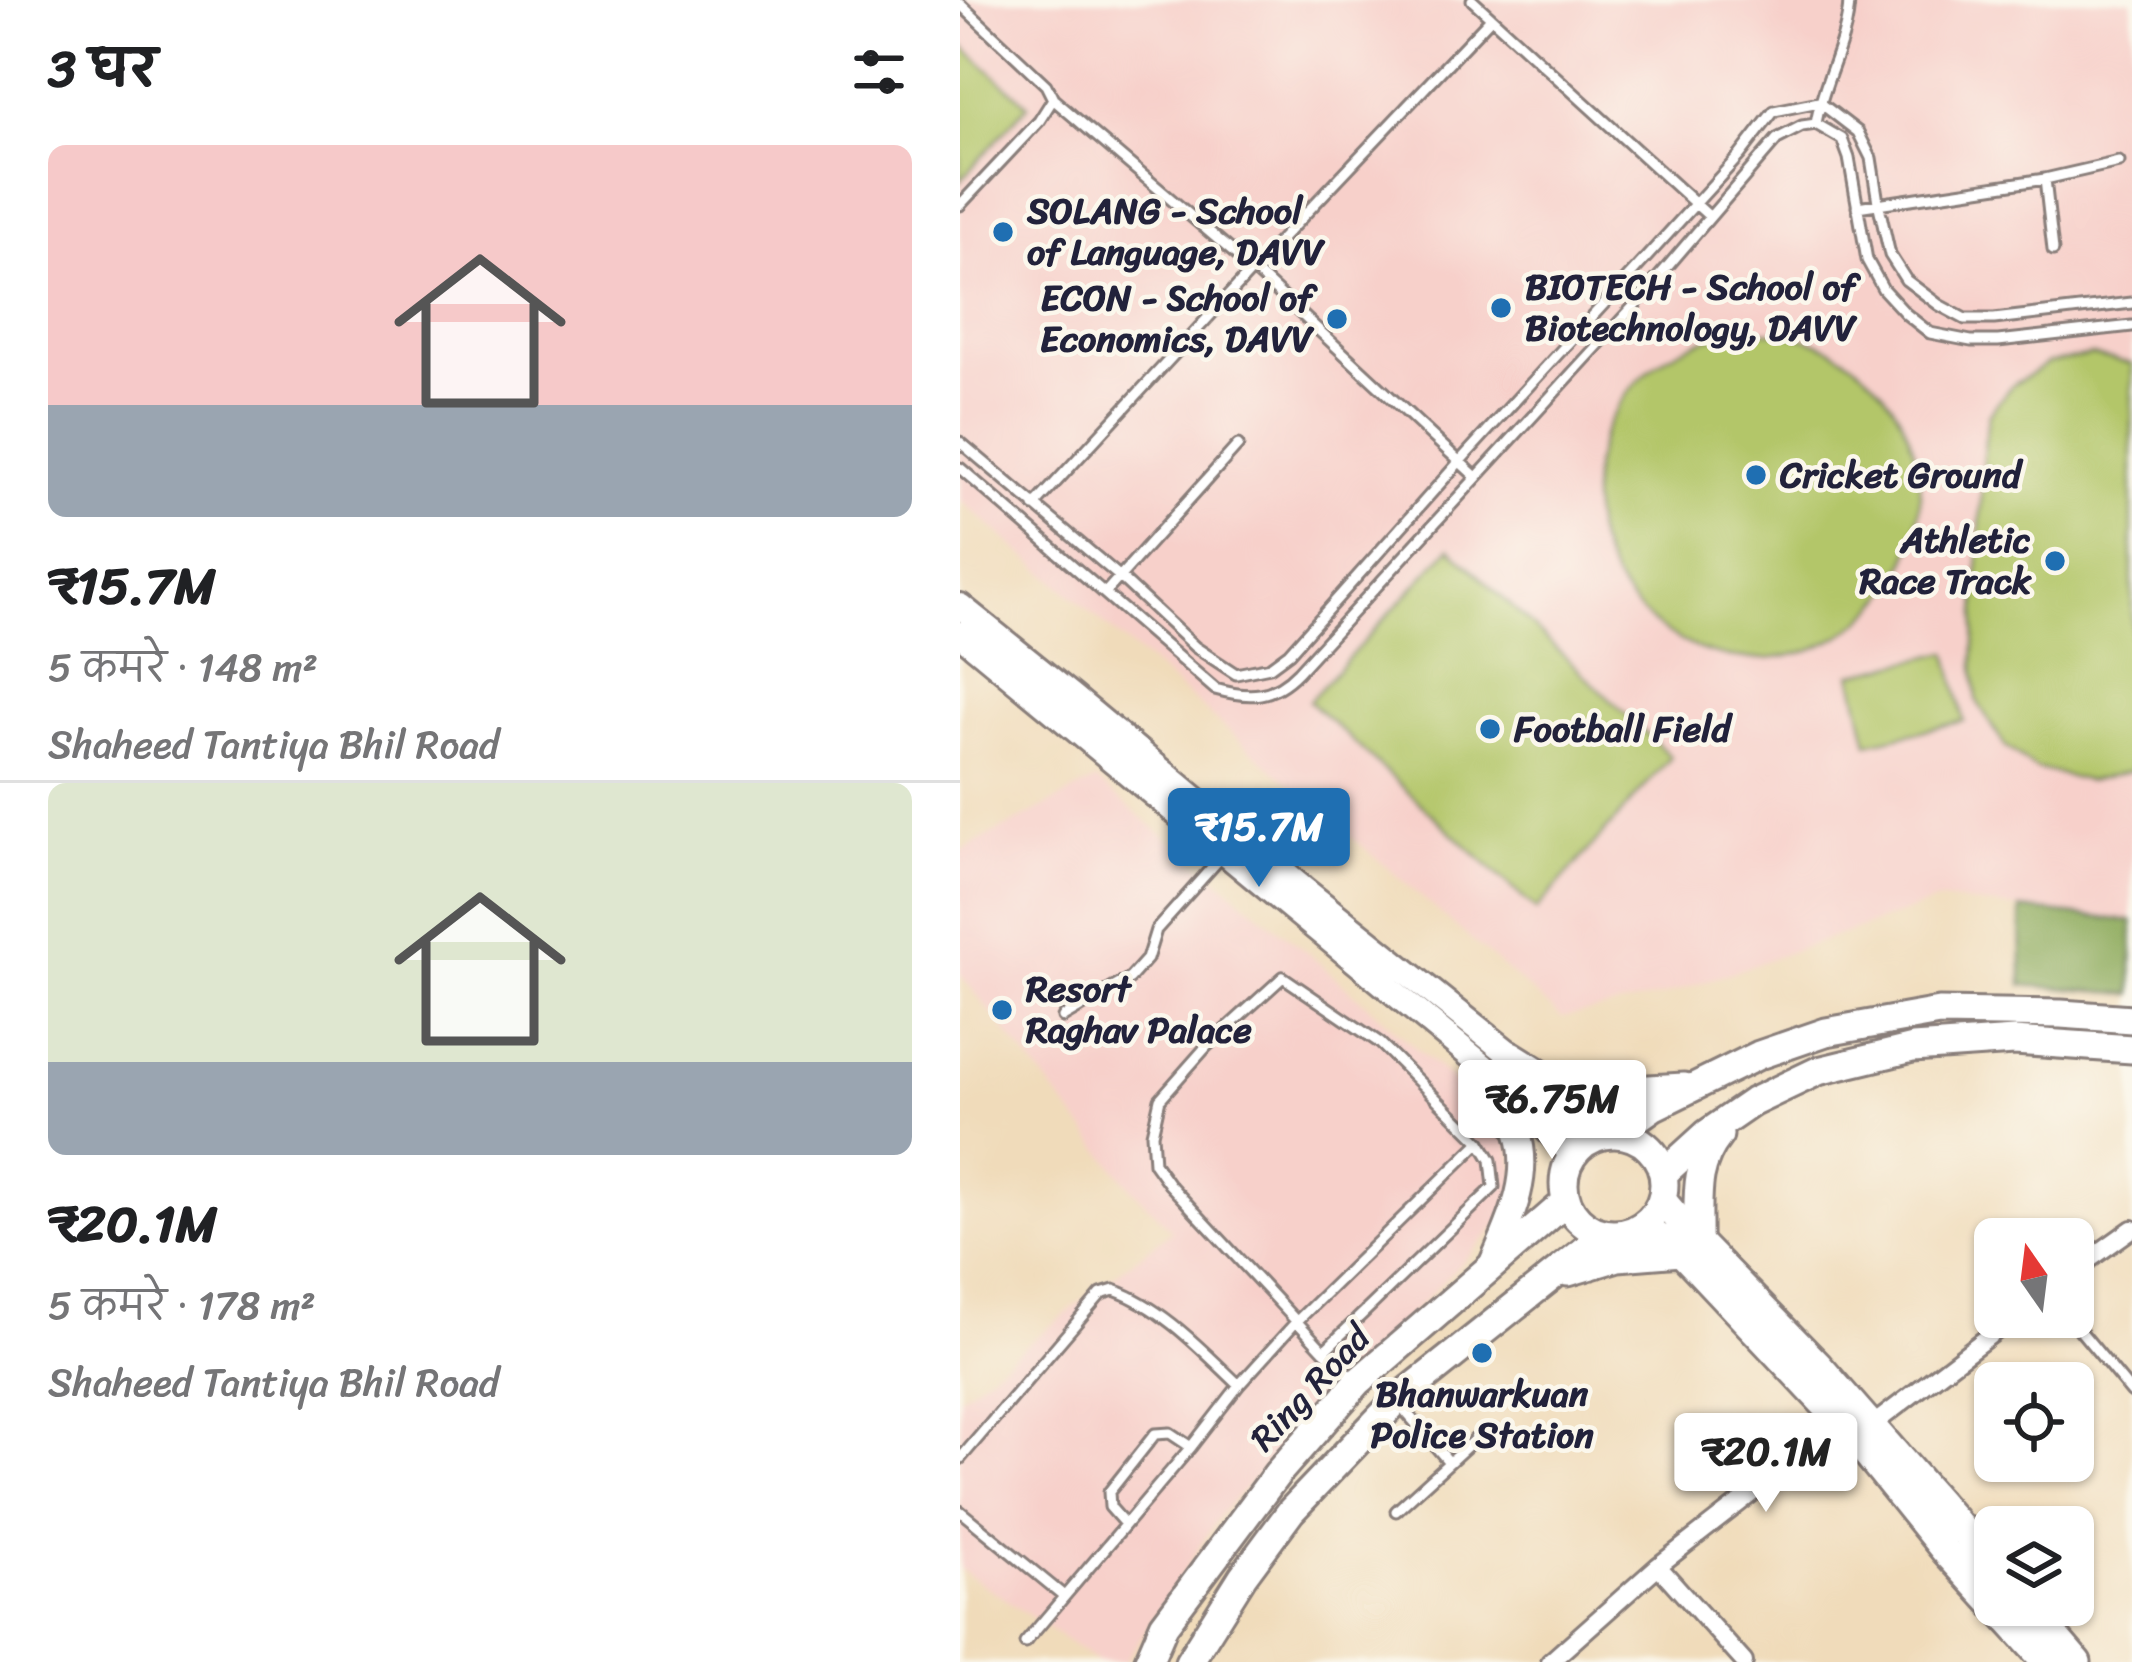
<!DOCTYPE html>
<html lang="hi">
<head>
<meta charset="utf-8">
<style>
	body { margin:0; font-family:Sriracha,"Playpen Sans Deva",sans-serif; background:#f6f6f6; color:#202124; height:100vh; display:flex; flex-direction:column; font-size:45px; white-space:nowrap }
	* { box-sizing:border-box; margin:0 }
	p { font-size:39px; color:#757577 }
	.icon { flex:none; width:66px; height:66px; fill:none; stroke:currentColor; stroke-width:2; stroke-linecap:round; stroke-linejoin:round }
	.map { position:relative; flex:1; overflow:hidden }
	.side { display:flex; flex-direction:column; background:#fff; width:960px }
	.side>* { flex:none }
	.needle { width:78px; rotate:346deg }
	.buttons { position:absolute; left:1014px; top:1218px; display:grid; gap:24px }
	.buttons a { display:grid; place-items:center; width:120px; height:120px; border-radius:18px; background:#fff; box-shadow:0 3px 9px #0004; font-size:60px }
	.price { position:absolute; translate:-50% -102px; padding:0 27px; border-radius:12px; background:#fff; color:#222; font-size:39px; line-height:78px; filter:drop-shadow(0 3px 6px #0008) }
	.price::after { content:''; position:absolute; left:50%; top:72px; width:36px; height:27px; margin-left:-18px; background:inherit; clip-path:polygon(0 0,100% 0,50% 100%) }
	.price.active { background:#1f6fb2; color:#fff }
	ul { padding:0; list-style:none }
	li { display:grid; align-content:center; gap:24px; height:636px; padding:0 48px }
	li+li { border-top:3px solid #e0e0e0 }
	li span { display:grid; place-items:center; height:372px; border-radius:18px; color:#555 }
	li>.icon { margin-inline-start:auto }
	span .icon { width:216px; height:216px; fill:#fffc; stroke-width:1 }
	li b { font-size:51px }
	h2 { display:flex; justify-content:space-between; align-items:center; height:144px; padding:0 48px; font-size:51px }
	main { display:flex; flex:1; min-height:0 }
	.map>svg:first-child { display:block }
</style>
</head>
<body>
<main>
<section class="side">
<h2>3 घर<svg class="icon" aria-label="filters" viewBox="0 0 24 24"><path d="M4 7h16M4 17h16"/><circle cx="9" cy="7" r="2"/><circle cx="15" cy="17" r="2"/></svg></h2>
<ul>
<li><span style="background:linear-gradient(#f6c9c9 70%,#9aa5b1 0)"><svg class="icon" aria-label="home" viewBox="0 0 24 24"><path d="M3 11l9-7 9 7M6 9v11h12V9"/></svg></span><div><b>₹15.7M</b><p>5 कमरे · 148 m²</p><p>Shaheed Tantiya Bhil Road</p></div></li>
<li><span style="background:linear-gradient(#dfe7d0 75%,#9aa5b1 0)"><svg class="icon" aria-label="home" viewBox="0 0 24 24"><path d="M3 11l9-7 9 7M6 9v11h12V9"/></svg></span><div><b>₹20.1M</b><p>5 कमरे · 178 m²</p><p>Shaheed Tantiya Bhil Road</p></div></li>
</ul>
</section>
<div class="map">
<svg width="1172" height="1662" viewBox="0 0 1172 1662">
	<rect width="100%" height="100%" fill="#fbf7ec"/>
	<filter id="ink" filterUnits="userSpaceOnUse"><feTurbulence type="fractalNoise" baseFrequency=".00833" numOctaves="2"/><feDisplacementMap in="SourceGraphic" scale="24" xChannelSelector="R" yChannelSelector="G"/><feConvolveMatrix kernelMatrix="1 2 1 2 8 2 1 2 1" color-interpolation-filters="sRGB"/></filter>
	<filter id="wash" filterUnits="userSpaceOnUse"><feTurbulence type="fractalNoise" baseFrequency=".004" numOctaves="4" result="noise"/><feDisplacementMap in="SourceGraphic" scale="48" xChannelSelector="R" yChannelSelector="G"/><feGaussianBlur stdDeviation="2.7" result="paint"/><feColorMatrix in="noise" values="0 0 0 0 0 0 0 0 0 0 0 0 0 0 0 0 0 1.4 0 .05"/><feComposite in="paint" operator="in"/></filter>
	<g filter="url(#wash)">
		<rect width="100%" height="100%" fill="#f0dbba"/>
		<!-- built -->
		<path fill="#f7d0ca" d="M0,0H1172V921L981,900L703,996L602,1018L0,500Z
			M136,780L348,953L546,1127L562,1202L359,1407L261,1514L165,1662H138L0,1569V1397L212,1230L172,1189L0,974V851Z"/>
		<!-- green -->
		<path fill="#b3c669" stroke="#6a7452" stroke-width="3" d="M0,44L68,105L0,181Z
			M632 495a164 164 0 1 1 328 0a164 164 0 1 1-328 0Z
			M1132,355L1172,364V771L1128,781L1074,768L1045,746L1017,701L1014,665L1023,457L1028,415L1050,387L1088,363Z
			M490,548L711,757L576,910L349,701Z
			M988,652L1004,721L908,743L892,674Z"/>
		<!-- forest -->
		<path fill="#8eab5d" stroke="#58664c" stroke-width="3" d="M1061,909L1172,921V994L1062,985Z"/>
	</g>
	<g filter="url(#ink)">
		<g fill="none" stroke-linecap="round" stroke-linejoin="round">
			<defs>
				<path id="service" d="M512,0L750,217
					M0,4L86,85L93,99L79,121L0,205
					M93,99L293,269L515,476
					M856,124C862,82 888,43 889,0
					M1085,179L1093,250
					M897,207L1085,179L1159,162
					M0,442L159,576L235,647L276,674L310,667L329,653L500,461L780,155L814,111L859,102L898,132L911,158L918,202L930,255L946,280L979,305L1005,319H1034L1172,303
					M0,468L255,689C290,699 313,698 338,672L672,308L817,139L842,126L856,124L882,139L889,158L907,260L923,289L946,314L970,333L1011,341H1038L1172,326
					M74,506L293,269L531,18
					M145,593L278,445
					M103,1017L170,978L187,959L196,930L263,855
					M1109,1317L1172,1393
					M364,1351L534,1187L531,1160L520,1142
					M440,1405L489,1462
					M0,1459L141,1294L154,1290C202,1307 242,1350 279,1385
					M0,1511L104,1596
					M436,1511L515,1439
					M165,1524L150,1507L149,1492L195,1434L210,1433L231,1447
					M65,1643L231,1447L279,1385L337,1321L520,1142L420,1043L323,977L246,1047L200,1099L192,1134L194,1163L209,1184L364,1351L396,1380"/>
				<path id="minor" d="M1113,1271L1172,1229
					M911,1426L1054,1317
					M698,1566L882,1423
					M590,1662L698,1566L784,1662"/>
				<path id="secondary" d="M0,606L113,697L343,889L551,1055L628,1141
					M0,634L523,1066L613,1155
					M532,1263C549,1223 572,1178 558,1134C554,1119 543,1104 536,1091"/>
				<path id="primary" d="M702,1200L738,1242L858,1365L1035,1567
					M682,1226L721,1252L882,1423L985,1551L1086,1662
					M1068,1605L1117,1662"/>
				<path id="trunk" d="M551,1055L599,1085L654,1091L724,1087
					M604 1184a50 50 0 1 1 100 0a50 50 0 1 1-100 0Z
					M655,1134L693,1107L799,1055L866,1032L979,1012L1101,1014L1172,1019
					M704,1173L748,1133L793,1102L858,1071L953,1048L1054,1041L1172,1049
					M738,1242C739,1201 732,1169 759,1135
					M608,1272L658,1257L721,1252
					M188,1662L204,1625L317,1474L398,1382L607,1201
					M229,1662L283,1576L331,1511L436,1401L645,1234"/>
			</defs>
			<!-- service casing -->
			<use href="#service" stroke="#897e7a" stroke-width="15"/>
			<!-- minor casing -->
			<use href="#minor" stroke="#897e7a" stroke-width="22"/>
			<!-- secondary casing -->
			<use href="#secondary" stroke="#897e7a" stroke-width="30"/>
			<!-- primary casing -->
			<use href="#primary" stroke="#897e7a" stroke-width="33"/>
			<!-- trunk casing -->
			<use href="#trunk" stroke="#897e7a" stroke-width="33"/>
			<!-- service -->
			<use href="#service" stroke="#fff" stroke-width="9"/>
			<!-- minor -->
			<use href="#minor" stroke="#fff" stroke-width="16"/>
			<!-- secondary -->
			<use href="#secondary" stroke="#fff" stroke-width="24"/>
			<!-- primary -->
			<use href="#primary" stroke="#fff" stroke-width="27"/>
			<!-- trunk -->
			<use href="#trunk" stroke="#fff" stroke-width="27"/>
		</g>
	</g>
	<!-- markers -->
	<g fill="#1f6fb2" stroke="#fbf7ec" stroke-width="4.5">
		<circle cx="43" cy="232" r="12"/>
		<circle cx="541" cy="308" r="12"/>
		<circle cx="377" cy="319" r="12"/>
		<circle cx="796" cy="475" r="12"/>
		<circle cx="1095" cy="561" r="12"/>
		<circle cx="530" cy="729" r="12"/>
		<circle cx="42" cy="1010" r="12"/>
		<circle cx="522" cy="1353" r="12"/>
	</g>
	<g text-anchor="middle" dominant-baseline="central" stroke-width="9" stroke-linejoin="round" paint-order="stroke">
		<!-- poi labels -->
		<g font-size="36" font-weight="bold" fill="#22223b" stroke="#fbf7ec" text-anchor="start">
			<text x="67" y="211">SOLANG - School<tspan x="67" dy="41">of Language, DAVV</tspan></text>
			<text x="565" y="287">BIOTECH - School of<tspan x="565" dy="41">Biotechnology, DAVV</tspan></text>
			<text x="353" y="298" text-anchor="end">ECON - School of<tspan x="353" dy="41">Economics, DAVV</tspan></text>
			<text x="820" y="475">Cricket Ground</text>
			<text x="1071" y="540" text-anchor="end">Athletic<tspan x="1071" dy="41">Race Track</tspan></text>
			<text x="554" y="729">Football Field</text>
			<text x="66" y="989">Resort<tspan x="66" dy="41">Raghav Palace</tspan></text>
			<text x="522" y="1394" text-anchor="middle">Bhanwarkuan<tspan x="522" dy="41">Police Station</tspan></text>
		</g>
		<!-- street labels -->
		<g font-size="36" fill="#22223b" stroke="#fbf7ec">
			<text transform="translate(350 1388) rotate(-47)">Ring Road</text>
		</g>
	</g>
</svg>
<div class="buttons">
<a><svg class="needle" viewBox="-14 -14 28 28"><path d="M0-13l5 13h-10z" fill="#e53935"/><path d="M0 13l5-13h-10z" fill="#757577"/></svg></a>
<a><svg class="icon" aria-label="locate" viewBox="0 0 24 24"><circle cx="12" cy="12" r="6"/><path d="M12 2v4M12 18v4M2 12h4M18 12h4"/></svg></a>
<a><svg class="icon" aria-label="layers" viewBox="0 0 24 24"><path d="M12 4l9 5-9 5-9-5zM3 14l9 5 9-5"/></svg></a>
</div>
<b class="price active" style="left:299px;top:890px">₹15.7M</b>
<b class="price" style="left:592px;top:1162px">₹6.75M</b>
<b class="price" style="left:806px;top:1515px">₹20.1M</b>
</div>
</main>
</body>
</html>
